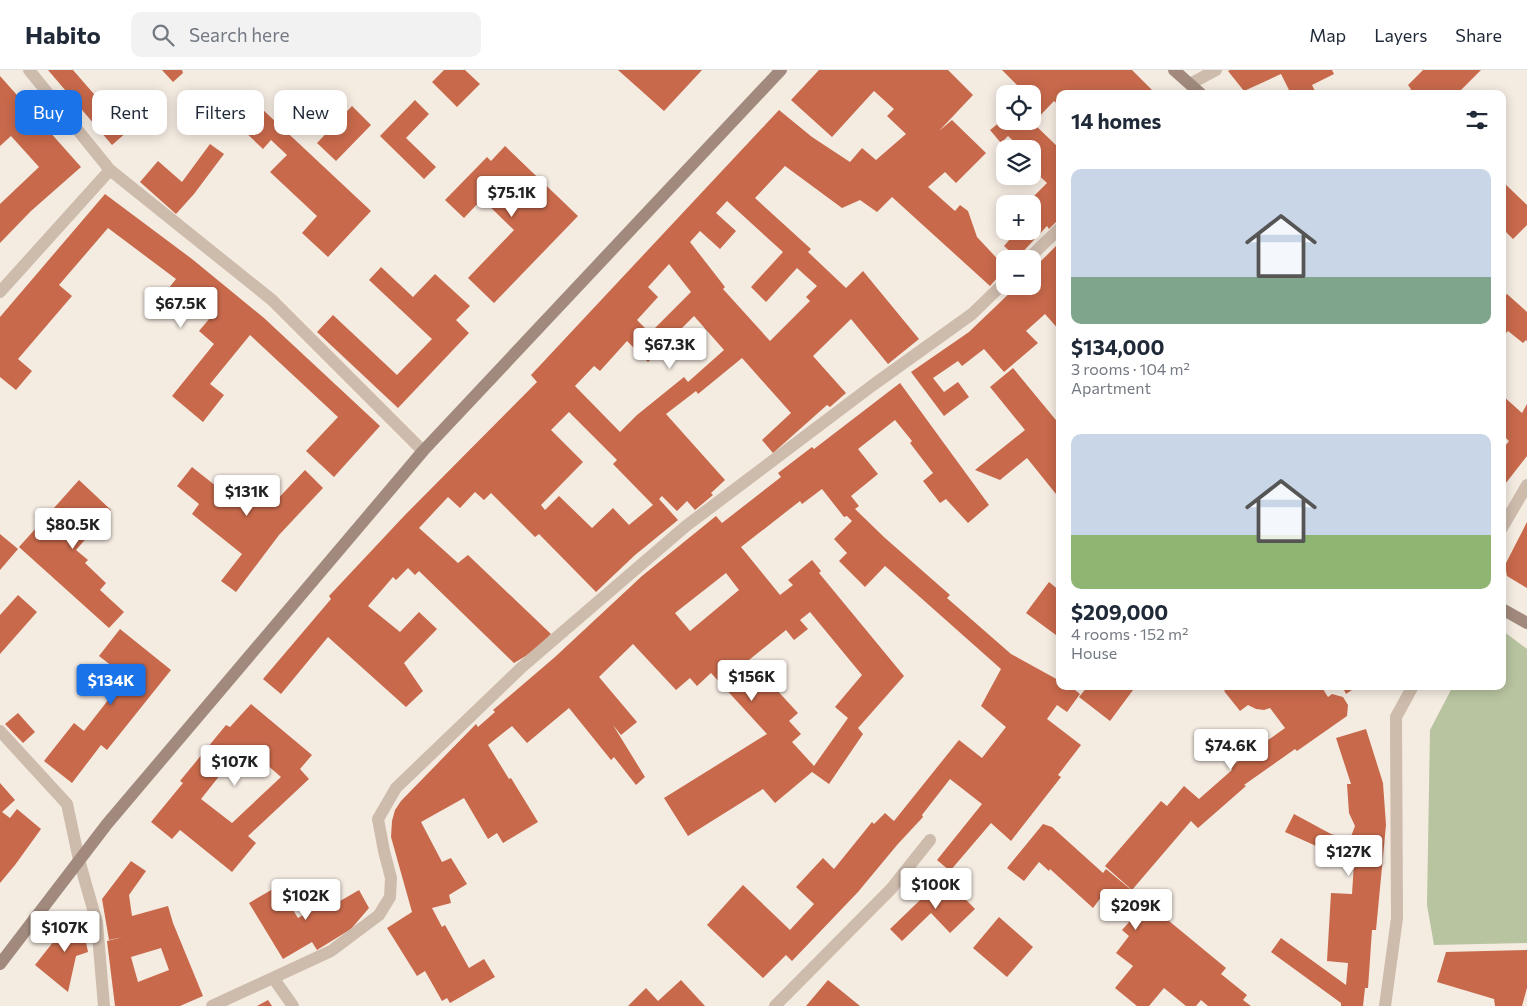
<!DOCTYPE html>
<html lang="en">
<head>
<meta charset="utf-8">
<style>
	body { margin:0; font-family:Commissioner,sans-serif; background:#f2f2f3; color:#1f2937; height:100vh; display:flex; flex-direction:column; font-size:19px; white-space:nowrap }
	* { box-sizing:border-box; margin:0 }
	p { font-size:16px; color:#747a83 }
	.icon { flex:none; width:28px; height:28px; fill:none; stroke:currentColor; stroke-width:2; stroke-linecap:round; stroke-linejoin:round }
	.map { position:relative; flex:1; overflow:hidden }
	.sheet { position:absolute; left:1056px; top:20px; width:450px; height:600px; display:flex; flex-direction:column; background:#fff; border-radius:10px; box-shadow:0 2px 12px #0003 }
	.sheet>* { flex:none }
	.banner { position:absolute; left:15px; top:20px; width:475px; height:45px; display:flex; gap:10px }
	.buttons { position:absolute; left:996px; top:15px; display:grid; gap:10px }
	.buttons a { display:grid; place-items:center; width:45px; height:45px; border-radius:10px; background:#fff; box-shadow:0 2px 12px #0003; font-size:25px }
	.price { position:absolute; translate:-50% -42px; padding:0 11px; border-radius:5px; background:#fff; color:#222; font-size:16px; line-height:32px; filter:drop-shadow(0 1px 2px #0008) }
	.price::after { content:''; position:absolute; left:50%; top:30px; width:15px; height:11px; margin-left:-8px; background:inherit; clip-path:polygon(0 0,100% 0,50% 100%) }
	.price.on { background:#1a73e8; color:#fff }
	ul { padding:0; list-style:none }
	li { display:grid; align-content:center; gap:10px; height:265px; padding:0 15px }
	li span { display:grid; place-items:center; height:155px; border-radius:10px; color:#555 }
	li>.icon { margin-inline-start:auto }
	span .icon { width:90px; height:90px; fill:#fffc; stroke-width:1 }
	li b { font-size:21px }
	h2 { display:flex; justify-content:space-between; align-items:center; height:60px; padding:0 15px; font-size:21px }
	.chip { padding:0 18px; border-radius:10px; background:#fff; box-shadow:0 2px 12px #0003; font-size:18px; line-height:45px }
	.chip.on { background:#1a73e8; color:#fff }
	header { display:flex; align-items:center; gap:30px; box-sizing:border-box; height:70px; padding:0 25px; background:#fff; border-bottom:1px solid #e0e1e3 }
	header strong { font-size:24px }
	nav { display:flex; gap:28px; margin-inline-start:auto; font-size:18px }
	.search { width:350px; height:45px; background:#f2f2f3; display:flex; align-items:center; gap:12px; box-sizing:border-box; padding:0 18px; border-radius:10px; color:#747a83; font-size:19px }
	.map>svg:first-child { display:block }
</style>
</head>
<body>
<header>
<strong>Habito</strong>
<div class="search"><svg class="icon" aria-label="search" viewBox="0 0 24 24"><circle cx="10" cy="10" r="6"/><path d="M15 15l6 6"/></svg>Search here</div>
<nav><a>Map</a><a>Layers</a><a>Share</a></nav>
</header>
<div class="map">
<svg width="1527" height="936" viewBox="0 0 1527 936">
	<rect width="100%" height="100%" fill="#f4ebe1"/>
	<!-- green -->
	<path fill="#b8c4a0" d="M1503,561L1527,579V873L1434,875L1427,835L1430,660L1453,616H1502Z"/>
	<!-- building -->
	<path fill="#c8694b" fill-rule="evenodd" d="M48,0H73L127,62L112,75Z
		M162,0H182L183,3L173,12Z
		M444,0H465L480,14L457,37L432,12Z
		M618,0H702L664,41Z
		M819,0H948L973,25L939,61L952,50L986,83L956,113L945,102L928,117L955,141L960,135L968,141L977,167L1005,197V199L990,216L892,127L877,142L860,130L842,138L785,96L755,128L811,179L808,182L846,218L863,201L919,269L888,294L851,249L813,286L846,323L830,337L827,335L773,383L762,370L791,343L742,288L698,324L696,321L666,344L725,410L711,423L713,425L695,440L687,431L677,441L662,426L659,429L678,450L635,485L596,522L539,464L535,467L491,423L484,430L475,422L460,438L448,427L419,458L458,493L468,485L551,564L534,581L514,593L419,501L415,505L408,498L396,510L393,507L368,536L400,562L419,542L437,559L404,593L423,621L406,637L328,567L281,624L263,609L331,529L329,526L405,445L537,312L531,305L779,40L812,67L850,92L862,78L876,90L906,64L887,46L894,39L874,21L832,67L791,30ZM727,131L783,182L751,217L766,232L797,198L817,216L806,227L810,231L770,271L723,219L725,217L690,172L700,161L720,179L736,161L716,143ZM669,194L691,222L650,263L637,250L658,227L648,217ZM694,246L724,280L688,312L684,307L637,345L620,362L575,316L594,296L600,301L627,271L648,292ZM569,342L617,390L613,394L653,435L629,455L613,438L592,458L559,426L545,440L541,435L583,392L551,360Z
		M1002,0H1132L1156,24H1060V36L1054,31L1033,53L1060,79V148L1049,159L1047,156L1017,188L1004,176L1017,161H1032L1034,144L1032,134H1026L1047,113L1032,99V95L1036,92L1032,89V79H1022L1008,66L1001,73L990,60L1005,48V51H1032V24H1026Z
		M1230,0H1332L1334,4L1312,15L1316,23L1313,24H1291L1281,4L1244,21L1228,1Z
		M1423,0H1481L1457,24H1406L1411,19L1408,15Z
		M0,6L81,97L31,141L0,173V134L39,97L11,66L0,76Z
		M415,30L429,44L406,68L436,97L424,109L380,66Z
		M352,36L371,55L336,91L317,73Z
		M261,38L371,141L328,187L302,163L317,146L270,102L287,85L271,70L263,79L242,59Z
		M210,74L224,84L194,124L176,144L140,112L158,91L182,112Z
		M505,76L578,146L494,233L468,208L514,160L482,129L464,148L445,130L487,87L491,91Z
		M1502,111L1527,135V155L1513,169L1502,158Z
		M105,124L192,189L264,248L380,356L334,407L306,381L338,347L250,265L210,314L224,325L203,352L172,326L214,274L199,261L215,242L192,223L176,241L161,228L176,209L108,158L59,215L72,226L18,289L32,301L16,320L0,307V247Z
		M1060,172V261L1045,244L1026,261L1038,273L1004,302L984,279L962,296L958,291L933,308L944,322L958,312L969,327L944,346L911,302L969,262L1017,216H1032V205L1035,203L1032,200Z
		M381,197L413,227L435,204L470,236L456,250L469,263L398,338L317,262L333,245L397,305L432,269L369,210Z
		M1507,224L1527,242V271L1526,270L1523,273L1508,261L1502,267V229Z
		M1013,298L1060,355V429L1027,388L1000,410L975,400L1025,360L990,317Z
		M900,313L989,435L968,453L946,429L940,433L923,411L933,403L910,373L912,371L895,350L858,379L878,404L851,426L859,436L855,439L885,468L950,525L947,528L1011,584L1060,611V616H1070L1080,624L1067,642L1057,635L1047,649L1081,675L1058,705L1061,707L1011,771L991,753L950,801L937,790L982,734L950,709L922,745L923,747L897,775L858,822L792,891L786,885L763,908L707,855L743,815L790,860L814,834L796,817L823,788L834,799L872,752L874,754L885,743L894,751L959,670L982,688L1006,657L981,636L1001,599L885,496L865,517L839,491L847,483L834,469L852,451L847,446L844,447L822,419L802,434L800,431L741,477L780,525L793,515L788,510L812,490L821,501L819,503L904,606L858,658L863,664L829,714L812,702L775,733L763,719L688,766L664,728L767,664L711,603L697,616L690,608L676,620L633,574L599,607L637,652L621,665L613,655L645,707L636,715L614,687L611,690L569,638L527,673L512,656L488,675L509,709L511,708L538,752L503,773L497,763L488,769L464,728L421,752L442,792L451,788L467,814L449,825L451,833L432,838L442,857L445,855L469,898L484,889L495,907L450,933L447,928L442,931L425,901L417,906L387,858L412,842L391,767L392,751L395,740L401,731L476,654L478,657L495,642L493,640L555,587L642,506L716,446L722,453L781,407L778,403L812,377L814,379ZM726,503L739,520L690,561L675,543ZM810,542L862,605L835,637L848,648L814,696L792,672L801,664L789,651L798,643L749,590L786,560L794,570L808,559L800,550Z
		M1502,325L1522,343L1527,334V386L1502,418V380L1509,371L1502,364Z
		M192,397L231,428L247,414L271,436L305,400L323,418L279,465L236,522L221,511L242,484L192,444L199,434L177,416Z
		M79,410L111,440L76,480L88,490L85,493L106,513L100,520L124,542L109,558L19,477Z
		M1527,452V518L1507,506L1505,495Z
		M0,464L18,479L0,500Z
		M1049,512L1060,521V568L1026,543Z
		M18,525L37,542L0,584V545Z
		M120,559L171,600L107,680L101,675L72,713L44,691L74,653L84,661L126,607L99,586Z
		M1088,616H1136L1110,651L1079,627Z
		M1231,616H1321L1328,627L1332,624L1343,627L1348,635L1347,646L1297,681L1295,679L1244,715L1246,716L1198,758L1191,751L1132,820L1105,796L1161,731L1167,736L1184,716L1199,729L1232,700L1230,697L1285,658L1270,638L1264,640L1256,639L1248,635L1240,641L1224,621Z
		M1342,616H1358L1346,624Z
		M251,634L312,685L300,699L309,709L248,766L256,773L232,802L180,760L172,769L151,752L183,713L180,711L226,655L230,657ZM244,675L281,707L232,753L201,729Z
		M18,643L35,662L23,673L5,654Z
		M1366,659L1383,713L1386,755L1376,860H1372L1368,918H1365L1363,936H1341V933L1271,882L1281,868L1346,915L1348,893L1327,891L1331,823L1352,824L1354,793L1285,762L1294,744L1331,764L1350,769L1355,756L1349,743L1347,714H1351L1336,668Z
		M0,713L15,730L2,742L10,748L17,739L41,759L15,795L0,813Z
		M1043,754L1052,757L1103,803L1106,799L1226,898L1221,904L1247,925L1243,930L1251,936H1208L1201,930L1196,936H1186L1164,918L1149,936H1137L1115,918L1133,896L1116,883L1129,866L1122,860L1131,850L1102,826L1093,838L1050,799L1049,801L1039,792L1024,811L1007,798Z
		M131,791L146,801L129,825L132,846L168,836L173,853L203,926L180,936H115L107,871L123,867L109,870L102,829ZM161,878L169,900L138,912L131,887Z
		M944,807L975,839L950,863L931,843L902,871L890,859Z
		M278,816L298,848L332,828L335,834L359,820L369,838L351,859L317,880L312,872L283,889L249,833Z
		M77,842H80L88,882L76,886L68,922L35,895Z
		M999,847L1033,877L1007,907L973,878Z
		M1527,880V918L1522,936H1495L1494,929L1437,912L1446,882Z
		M681,910L705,936H628L646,918L658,931Z
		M828,910L860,936H806Z
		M268,930L272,936H257Z"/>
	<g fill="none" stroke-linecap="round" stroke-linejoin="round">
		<!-- lane -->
		<path stroke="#cdbbac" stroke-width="12" d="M29,0L110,100L272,230L423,381
			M1028,189L1060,158
			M0,222L110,100
			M274,909L293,936
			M212,936L331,881L379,845L390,827L391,808L384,781L378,749L396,718L522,597L686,456L873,315L972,244L1005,212
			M775,936L891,819L930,770"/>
		<!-- street -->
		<path stroke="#cdbbac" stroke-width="12" d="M1190,14L1216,0
			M1502,458L1527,415
			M0,661L67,734L79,790L97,853L104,936
			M1385,936L1397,848L1396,647L1413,616"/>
		<!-- secondary -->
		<path stroke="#a18a7d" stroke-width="12" d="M1174,0L1201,24
			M1502,539L1527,553
			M0,894L107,754L423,381L781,0"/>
	</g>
</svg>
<div class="buttons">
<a><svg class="icon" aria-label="locate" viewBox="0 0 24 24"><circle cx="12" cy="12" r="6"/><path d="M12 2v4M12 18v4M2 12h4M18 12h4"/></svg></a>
<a><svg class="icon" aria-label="layers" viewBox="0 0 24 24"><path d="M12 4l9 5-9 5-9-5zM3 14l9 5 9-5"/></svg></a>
<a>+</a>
<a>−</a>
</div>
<b class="price" style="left:512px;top:148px">$75.1K</b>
<b class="price" style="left:181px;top:259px">$67.5K</b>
<b class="price" style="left:670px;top:300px">$67.3K</b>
<b class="price" style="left:247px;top:447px">$131K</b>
<b class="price" style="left:73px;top:480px">$80.5K</b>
<b class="price" style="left:752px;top:632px">$156K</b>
<b class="price on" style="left:111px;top:636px">$134K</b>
<b class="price" style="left:1231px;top:701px">$74.6K</b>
<b class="price" style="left:235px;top:717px">$107K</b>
<b class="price" style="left:1349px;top:807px">$127K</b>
<b class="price" style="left:936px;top:840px">$100K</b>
<b class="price" style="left:306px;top:851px">$102K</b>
<b class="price" style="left:1136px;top:861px">$209K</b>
<b class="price" style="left:65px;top:883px">$107K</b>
<div class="banner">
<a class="chip on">Buy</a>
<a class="chip">Rent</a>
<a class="chip">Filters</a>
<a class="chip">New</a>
</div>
<section class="sheet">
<h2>14 homes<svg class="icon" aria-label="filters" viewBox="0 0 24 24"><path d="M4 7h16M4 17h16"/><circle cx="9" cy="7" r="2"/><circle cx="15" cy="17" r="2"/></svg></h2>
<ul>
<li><span style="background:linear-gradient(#c9d6e8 70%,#7fa58c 0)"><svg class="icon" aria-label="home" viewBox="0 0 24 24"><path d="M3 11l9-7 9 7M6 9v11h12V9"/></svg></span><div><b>$134,000</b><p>3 rooms · 104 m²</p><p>Apartment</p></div></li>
<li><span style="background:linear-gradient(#c9d6e8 65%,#8fb573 0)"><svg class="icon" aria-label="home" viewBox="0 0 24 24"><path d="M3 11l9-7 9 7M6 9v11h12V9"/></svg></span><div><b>$209,000</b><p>4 rooms · 152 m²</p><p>House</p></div></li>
</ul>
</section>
</div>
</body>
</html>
